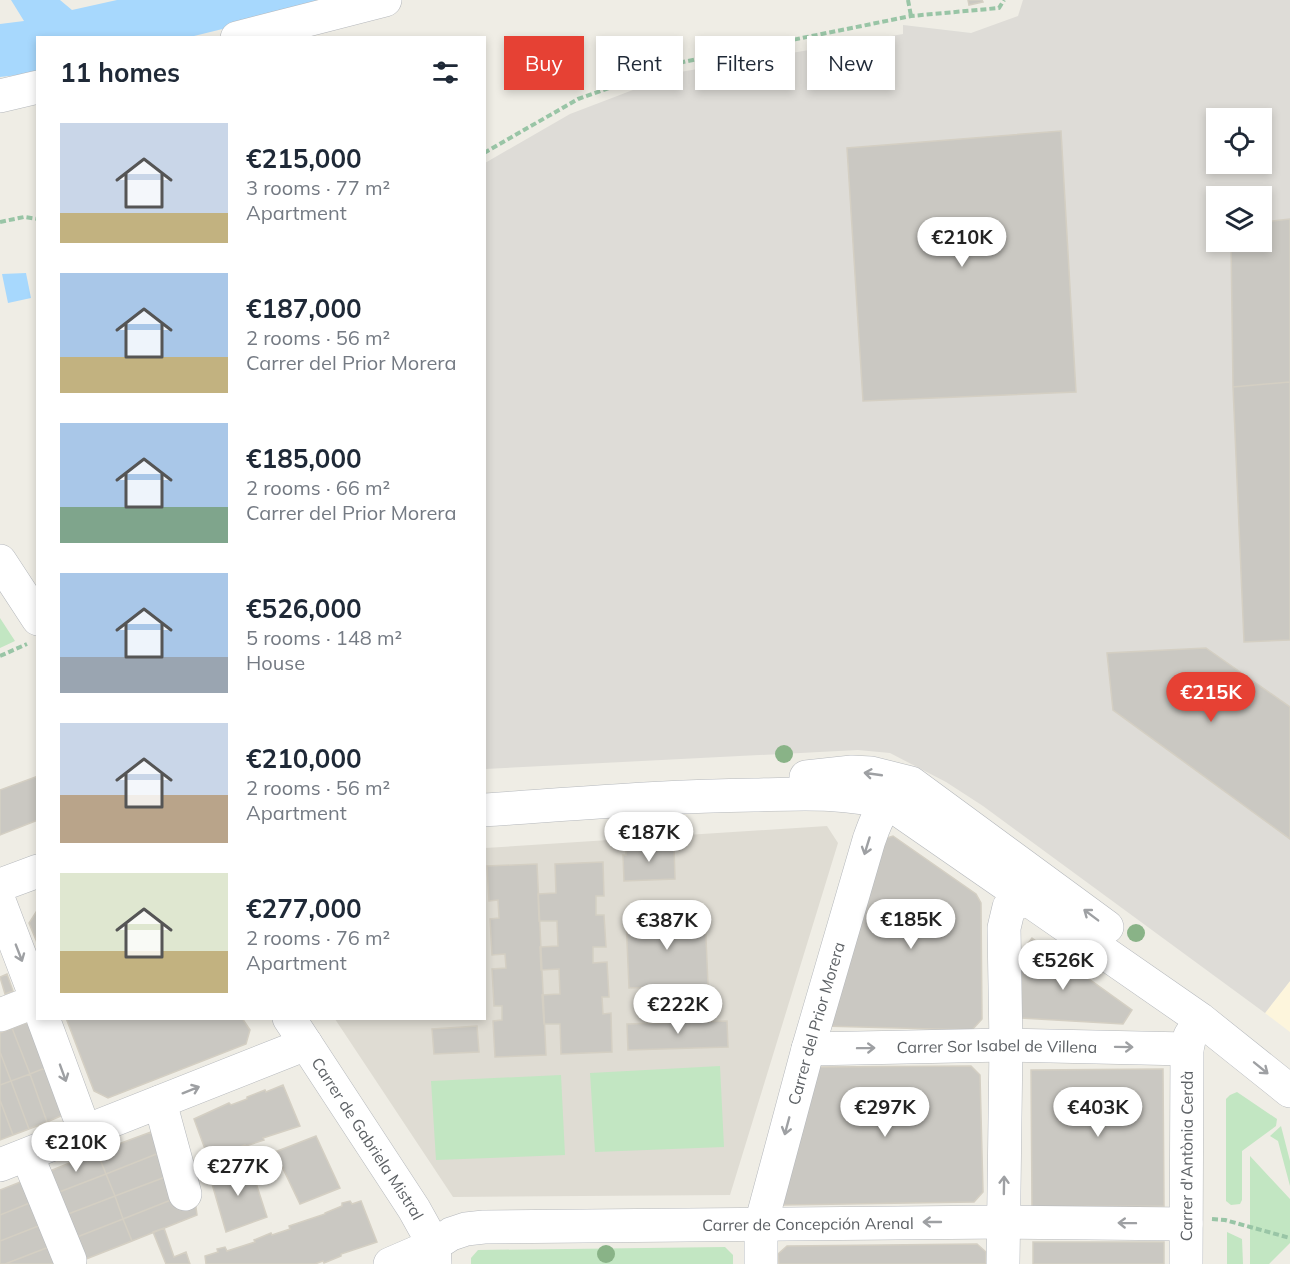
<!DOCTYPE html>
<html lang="en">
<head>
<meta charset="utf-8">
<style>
	body { margin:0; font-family:Mulish,sans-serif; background:#f2f2f3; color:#1f2937; height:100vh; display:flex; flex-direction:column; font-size:22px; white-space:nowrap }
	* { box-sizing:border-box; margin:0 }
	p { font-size:20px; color:#747a83 }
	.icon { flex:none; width:33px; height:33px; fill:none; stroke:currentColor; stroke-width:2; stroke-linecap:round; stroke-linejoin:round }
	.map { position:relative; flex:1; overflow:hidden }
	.drawer { position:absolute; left:36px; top:36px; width:450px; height:984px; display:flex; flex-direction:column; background:#fff; border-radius:0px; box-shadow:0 3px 9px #0003 }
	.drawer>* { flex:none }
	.hud { position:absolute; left:504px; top:36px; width:570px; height:54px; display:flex; gap:12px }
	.fabs { position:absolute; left:1206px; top:108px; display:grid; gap:12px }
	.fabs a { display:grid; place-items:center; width:66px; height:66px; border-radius:0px; background:#fff; box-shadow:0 3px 9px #0003; font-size:30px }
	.price { position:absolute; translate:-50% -51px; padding:0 14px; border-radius:21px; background:#fff; color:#222; font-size:20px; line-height:39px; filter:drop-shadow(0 2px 3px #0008) }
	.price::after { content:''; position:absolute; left:50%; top:36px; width:18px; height:14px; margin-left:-9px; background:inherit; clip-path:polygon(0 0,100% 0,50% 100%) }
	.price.selected { background:#e64134; color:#fff }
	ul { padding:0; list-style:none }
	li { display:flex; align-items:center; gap:18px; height:150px; padding:0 24px }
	li span { display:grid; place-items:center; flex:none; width:168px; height:120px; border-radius:0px; color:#555 }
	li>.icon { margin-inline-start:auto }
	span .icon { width:72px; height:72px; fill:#fffc; stroke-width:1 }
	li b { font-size:26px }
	h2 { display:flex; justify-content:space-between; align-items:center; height:72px; padding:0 24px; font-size:26px }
	.chip { padding:0 21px; border-radius:0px; background:#fff; box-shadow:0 3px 9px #0003; font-size:21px; line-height:54px }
	.chip.selected { background:#e64134; color:#fff }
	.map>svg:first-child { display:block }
</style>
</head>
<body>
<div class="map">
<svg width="1290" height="1264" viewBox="0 0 1290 1264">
	<rect width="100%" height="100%" fill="#efede5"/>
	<!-- commercial -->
	<path fill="#fdf5dc" d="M1290,981V1032L1265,1013Z"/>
	<!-- industrial -->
	<path fill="#dedcd7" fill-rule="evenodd" d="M1023,0H1290V981L1265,1013L983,806L946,782L890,753L858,750L485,769V163L570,114L680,72L903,34V25L971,33L1018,16ZM1216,118H1262V164H1216ZM1216,196H1262V242H1216Z"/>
	<!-- education -->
	<path fill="#dfdcd3" d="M827,826L838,843L730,1195L453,1197L335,1019L484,1018L485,848Z"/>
	<!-- green -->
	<path fill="#c2e6c2" d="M0,618L15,641L0,648Z
		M720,1066L724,1147L595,1152L590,1073Z
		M561,1075L565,1155L436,1160L431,1081Z
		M1237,1092L1277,1119L1276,1126L1242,1151V1200L1240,1204L1231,1205L1226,1201V1099L1230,1095Z
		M1281,1126L1290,1161V1186L1278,1141L1270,1136Z
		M1250,1156L1290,1199V1243L1269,1264H1250Z
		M1227,1232L1242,1239L1243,1264H1227Z
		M725,1247L733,1255V1264H471V1258L478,1250Z"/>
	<!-- water -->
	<path fill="#a7d8fd" d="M11,0H60L72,10L117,0H323L324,4L190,37L38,38L37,73L0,77V24L24,21Z
		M26,273L31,298L8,303L2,274Z"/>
	<!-- building -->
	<path fill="#cac8c2" stroke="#d4cfc3" stroke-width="1.5" d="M968,0H982L983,2L969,5Z
		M1061,131L1076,392L863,401L847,148Z
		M1290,219V382L1233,387L1231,242H1262V222Z
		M1290,382V640L1244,642L1233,387Z
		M1206,648L1290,707V839L1113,710L1107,653Z
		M38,776V820L0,835V790Z
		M893,836L976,894L981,903L982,1019L972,1030L823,1026L880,840Z
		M674,846L675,879L624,881L623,855H626V847Z
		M603,862L604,896H596V915H604L606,947H593V963L607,962L609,997H602L603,1014L611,1013L612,1052L561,1054L560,1024H544L542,995L560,994L559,969L541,970L540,947L558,946L557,921H539L538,894L556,893L555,864Z
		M537,864L546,1055L495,1057L493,1021L502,1020V1006H494L492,969L506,968L505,954L492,955L490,919L499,918L498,900L489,901L487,866Z
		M38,909V945L29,923Z
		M705,915L708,985L629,988L626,918Z
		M1032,938L1132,1010L1123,1024L1021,1018L1020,954Z
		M7,974L13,991L5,994L0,977Z
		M66,1018H242L250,1030L246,1044L108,1098L94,1091Z
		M727,1021L728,1047L628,1050L627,1024Z
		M28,1022L45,1068L30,1074L12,1028Z
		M477,1026L479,1052L434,1054L432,1029Z
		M12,1028L30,1074L11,1081L0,1052V1033Z
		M0,1052L11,1081L0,1085Z
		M971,1066L980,1075L983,1192L974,1202L783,1205L773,1192L807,1075L821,1067Z
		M45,1068L63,1115L47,1122L30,1074Z
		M1163,1069L1164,1206L1032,1207L1031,1070Z
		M30,1074L47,1122L29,1129L11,1081Z
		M11,1081L29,1129L13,1135L0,1100V1085Z
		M283,1085L300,1126L263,1138L264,1140L246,1146L245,1145L209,1160L194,1119L229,1103L231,1105L247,1099V1097L265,1090L266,1092Z
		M0,1100L13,1135L0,1140Z
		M151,1132L159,1153L106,1174L97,1152Z
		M316,1136L340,1188L300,1204L275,1152Z
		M97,1152L106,1174L54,1194L45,1173Z
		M159,1153L168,1176L115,1196L106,1174Z
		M251,1162L257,1179L255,1180L267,1217L226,1232L210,1177Z
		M106,1174L115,1196L63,1216L54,1194Z
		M168,1176L176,1198L123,1219L115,1196Z
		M28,1179L37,1200L0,1215V1190Z
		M115,1196L123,1219L72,1239L63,1216Z
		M176,1198L195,1200L197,1215L132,1241L123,1219Z
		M37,1200L46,1223L0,1241V1215Z
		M350,1201L352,1204L361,1201L377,1242L341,1254V1256L324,1263L323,1261L315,1264H206L205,1256L218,1252L217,1249L225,1247L227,1251L255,1242L254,1240L271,1233L272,1235L290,1229L289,1226L325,1214V1213L342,1206V1203Z
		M123,1219L132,1241L81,1261L72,1239Z
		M46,1223L54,1245L5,1264H0V1241Z
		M164,1228L174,1257L186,1252L190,1264H166L153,1232Z
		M1033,1242H1164V1264H1033Z
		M977,1244L986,1252V1264H779L778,1254L787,1246Z
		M54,1245L61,1264H5Z"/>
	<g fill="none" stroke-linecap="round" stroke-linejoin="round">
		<defs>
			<g id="minor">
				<path d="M237,38L385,0"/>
				<path d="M0,96L38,87"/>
				<path d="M0,561L38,619"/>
				<path d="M806,777L852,772L871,773L911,783L1107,927"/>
				<path d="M484,810C574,804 664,796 754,795C799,794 845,791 890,804L1200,1019L1290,1091"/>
				<path d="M0,885L38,871"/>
				<path d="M0,903L38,1003"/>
				<path d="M0,1015L36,1001"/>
				<path d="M43,1018L85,1132"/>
				<path id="s1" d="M289,1018L414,1209L434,1245L435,1264"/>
				<path id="s2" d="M808,1049L1006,1045L1187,1049"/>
				<path d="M160,1102L185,1194"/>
				<path d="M27,1155L70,1260"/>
				<path d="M0,1165L306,1044"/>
				<path id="s3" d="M390,1264L434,1245L451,1234L466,1229L484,1227L1003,1222L1186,1224"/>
				<path id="s4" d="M761,1264V1224L808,1049L869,840C877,818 882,799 910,800"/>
				<path d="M1003,1264L1006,1045L1004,928L1009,907L1028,898"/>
				<path id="s5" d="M1186,1264L1187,1049L1190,1036L1195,1028"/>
			</g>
		</defs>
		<!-- minor casing -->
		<use href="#minor" stroke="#b5b8bc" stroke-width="34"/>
		<!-- path -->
		<path stroke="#99c5a6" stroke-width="4" stroke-dasharray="6 3" stroke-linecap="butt" d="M908,0L911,16
			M484,153L578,99L683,62L911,16L999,8L1004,0
			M0,222L24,217L38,219
			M0,656L27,644
			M1212,1219L1225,1220L1290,1238"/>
		<!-- minor -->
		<use href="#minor" stroke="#fff" stroke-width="33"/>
	</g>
	<!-- trees -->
	<g fill="#89b387">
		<circle cx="784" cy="754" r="9"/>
		<circle cx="1136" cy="933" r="9"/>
		<circle cx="606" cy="1254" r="9"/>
	</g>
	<!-- one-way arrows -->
	<defs><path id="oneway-shaft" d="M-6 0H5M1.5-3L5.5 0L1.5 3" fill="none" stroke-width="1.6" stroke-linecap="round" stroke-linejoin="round" transform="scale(1.5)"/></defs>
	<g stroke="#9ea0a3">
		<use href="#oneway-shaft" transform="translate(873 774) rotate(-172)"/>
		<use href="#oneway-shaft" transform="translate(867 846) rotate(107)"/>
		<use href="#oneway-shaft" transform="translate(1091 915) rotate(-143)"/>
		<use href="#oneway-shaft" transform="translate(19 953) rotate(69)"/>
		<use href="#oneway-shaft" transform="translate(1124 1047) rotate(1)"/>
		<use href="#oneway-shaft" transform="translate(866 1048) rotate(-1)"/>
		<use href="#oneway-shaft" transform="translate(1261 1068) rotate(39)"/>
		<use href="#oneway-shaft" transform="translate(63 1073) rotate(70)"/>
		<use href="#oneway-shaft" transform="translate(191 1090) rotate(-22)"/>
		<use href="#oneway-shaft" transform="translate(787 1126) rotate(105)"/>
		<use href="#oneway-shaft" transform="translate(1004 1185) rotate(-89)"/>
		<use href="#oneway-shaft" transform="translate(932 1222) rotate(180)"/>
		<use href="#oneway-shaft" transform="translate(1127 1223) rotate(-179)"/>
	</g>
	<g text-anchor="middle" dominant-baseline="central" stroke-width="4.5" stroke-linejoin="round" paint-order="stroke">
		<!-- street labels -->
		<g font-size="16" fill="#5d6165" stroke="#fff">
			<text stroke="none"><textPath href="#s4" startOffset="248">Carrer del Prior Morera</textPath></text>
			<text stroke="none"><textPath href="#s2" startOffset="189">Carrer Sor Isabel de Villena</textPath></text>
			<text stroke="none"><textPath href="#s1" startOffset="144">Carrer de Gabriela Mistral</textPath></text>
			<text stroke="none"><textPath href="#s5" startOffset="108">Carrer d'Antònia Cerdà</textPath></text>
			<text stroke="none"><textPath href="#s3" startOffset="426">Carrer de Concepción Arenal</textPath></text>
		</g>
	</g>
</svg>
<div class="fabs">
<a><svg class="icon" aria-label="locate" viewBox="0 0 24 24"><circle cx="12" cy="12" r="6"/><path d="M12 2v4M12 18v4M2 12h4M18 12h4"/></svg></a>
<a><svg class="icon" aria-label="layers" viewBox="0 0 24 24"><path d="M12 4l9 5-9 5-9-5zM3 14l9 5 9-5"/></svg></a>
</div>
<b class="price" style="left:962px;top:268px">€210K</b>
<b class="price selected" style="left:1211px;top:723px">€215K</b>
<b class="price" style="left:649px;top:863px">€187K</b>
<b class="price" style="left:911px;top:950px">€185K</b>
<b class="price" style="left:667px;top:951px">€387K</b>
<b class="price" style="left:1063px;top:991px">€526K</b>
<b class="price" style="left:678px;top:1035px">€222K</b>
<b class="price" style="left:885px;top:1138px">€297K</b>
<b class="price" style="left:1098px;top:1138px">€403K</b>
<b class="price" style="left:76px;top:1173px">€210K</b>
<b class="price" style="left:238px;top:1197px">€277K</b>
<div class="hud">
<a class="chip selected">Buy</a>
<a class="chip">Rent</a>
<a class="chip">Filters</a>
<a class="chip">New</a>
</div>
<section class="drawer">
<h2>11 homes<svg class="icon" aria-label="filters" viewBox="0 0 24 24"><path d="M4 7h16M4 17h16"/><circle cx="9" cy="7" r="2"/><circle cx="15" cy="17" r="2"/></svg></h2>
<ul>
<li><span style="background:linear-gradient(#c9d6e8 75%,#c2b280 0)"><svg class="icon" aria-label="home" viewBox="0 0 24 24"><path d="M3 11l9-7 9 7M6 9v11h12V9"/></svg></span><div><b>€215,000</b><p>3 rooms · 77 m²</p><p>Apartment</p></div></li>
<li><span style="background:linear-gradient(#a9c7e8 70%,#c2b280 0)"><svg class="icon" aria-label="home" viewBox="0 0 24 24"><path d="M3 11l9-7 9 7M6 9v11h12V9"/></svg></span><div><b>€187,000</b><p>2 rooms · 56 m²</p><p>Carrer del Prior Morera</p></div></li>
<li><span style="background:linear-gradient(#a9c7e8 70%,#7fa58c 0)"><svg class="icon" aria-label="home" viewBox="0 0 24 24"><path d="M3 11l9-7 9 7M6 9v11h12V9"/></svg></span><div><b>€185,000</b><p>2 rooms · 66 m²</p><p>Carrer del Prior Morera</p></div></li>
<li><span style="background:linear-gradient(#a9c7e8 70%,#9aa5b1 0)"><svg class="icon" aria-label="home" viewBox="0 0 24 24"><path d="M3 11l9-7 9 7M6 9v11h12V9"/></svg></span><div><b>€526,000</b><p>5 rooms · 148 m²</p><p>House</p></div></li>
<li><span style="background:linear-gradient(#c9d6e8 60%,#b9a48a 0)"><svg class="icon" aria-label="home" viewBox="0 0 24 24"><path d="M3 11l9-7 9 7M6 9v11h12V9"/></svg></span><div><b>€210,000</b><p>2 rooms · 56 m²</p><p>Apartment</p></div></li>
<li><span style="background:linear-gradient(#dfe7d0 65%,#c2b280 0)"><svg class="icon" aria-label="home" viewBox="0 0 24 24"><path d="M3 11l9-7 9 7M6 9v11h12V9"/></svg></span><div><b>€277,000</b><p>2 rooms · 76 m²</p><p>Apartment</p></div></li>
</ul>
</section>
</div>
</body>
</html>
